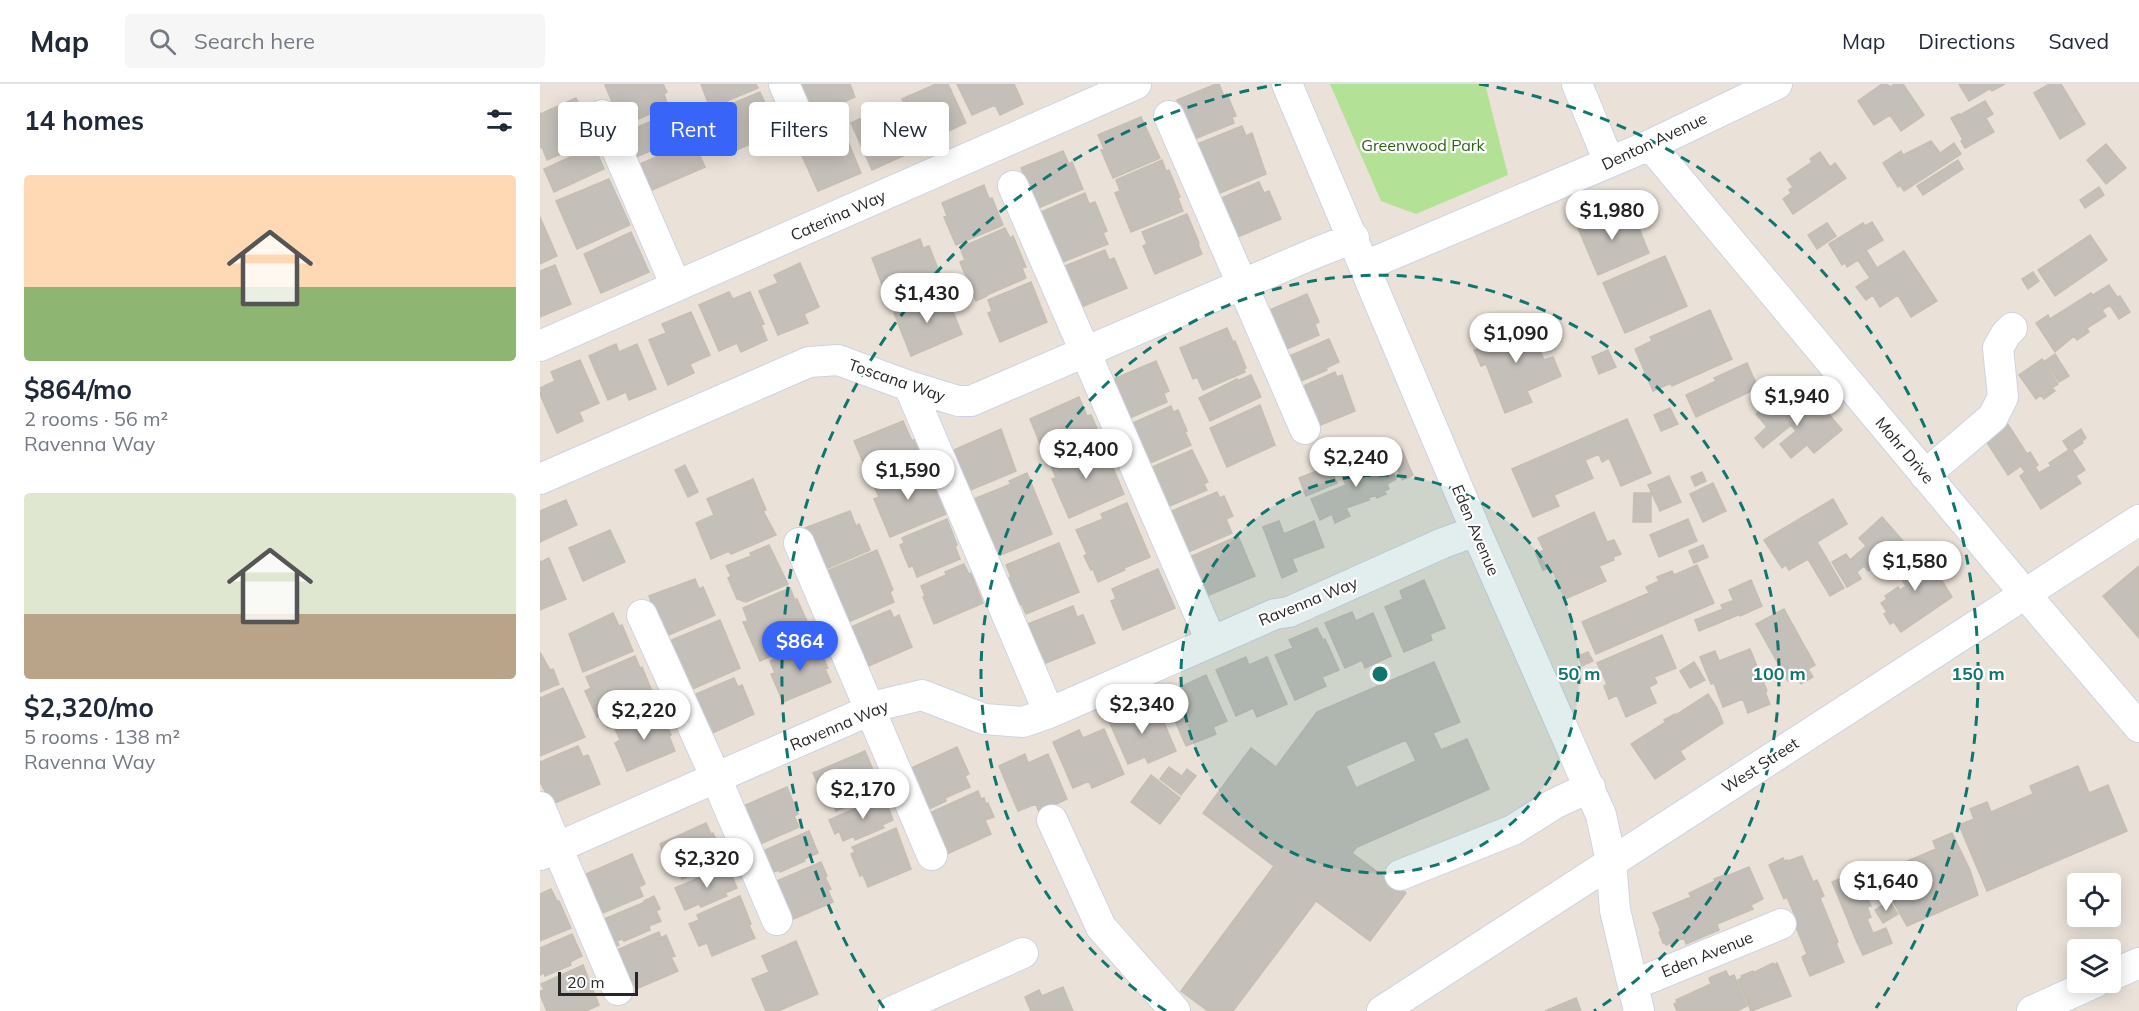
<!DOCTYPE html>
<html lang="en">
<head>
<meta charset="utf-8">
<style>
	body { margin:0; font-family:Mulish,sans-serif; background:#f6f6f7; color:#1f2937; height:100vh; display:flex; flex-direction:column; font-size:22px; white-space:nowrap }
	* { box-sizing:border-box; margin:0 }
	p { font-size:20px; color:#747a83 }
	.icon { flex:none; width:33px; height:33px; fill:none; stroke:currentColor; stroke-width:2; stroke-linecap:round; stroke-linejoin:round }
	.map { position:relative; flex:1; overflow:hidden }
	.drawer { display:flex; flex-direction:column; background:#fff; width:540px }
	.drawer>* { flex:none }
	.hud { position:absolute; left:18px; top:18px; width:570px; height:54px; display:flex; gap:12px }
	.controls { position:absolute; left:1527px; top:789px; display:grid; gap:12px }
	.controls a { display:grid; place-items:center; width:54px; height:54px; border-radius:6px; background:#fff; box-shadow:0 3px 15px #0003; font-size:30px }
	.scale { position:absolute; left:18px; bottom:15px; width:80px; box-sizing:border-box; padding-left:6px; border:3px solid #272727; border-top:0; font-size:16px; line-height:21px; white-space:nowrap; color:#272727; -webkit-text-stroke:4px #fff; paint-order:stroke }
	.price { position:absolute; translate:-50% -51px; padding:0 14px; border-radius:21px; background:#fff; color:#222; font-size:20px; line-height:39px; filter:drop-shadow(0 2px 3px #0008) }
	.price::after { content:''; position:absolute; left:50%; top:36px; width:18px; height:14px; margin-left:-9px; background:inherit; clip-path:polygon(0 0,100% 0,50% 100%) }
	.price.current { background:#3865f8; color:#fff }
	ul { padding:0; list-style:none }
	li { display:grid; align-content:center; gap:12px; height:318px; padding:0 24px }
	li span { display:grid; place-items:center; height:186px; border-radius:6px; color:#555 }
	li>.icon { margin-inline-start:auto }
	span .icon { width:108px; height:108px; fill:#fffc; stroke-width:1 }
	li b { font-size:26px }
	h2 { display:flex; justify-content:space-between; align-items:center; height:72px; padding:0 24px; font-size:26px }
	.tag { padding:0 21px; border-radius:6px; background:#fff; box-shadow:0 3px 15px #0003; font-size:21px; line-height:54px }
	.tag.current { background:#3865f8; color:#fff }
	header { display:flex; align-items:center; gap:36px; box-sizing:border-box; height:84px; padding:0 30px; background:#fff; border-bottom:2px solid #e0e1e3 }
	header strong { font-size:28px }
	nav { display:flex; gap:33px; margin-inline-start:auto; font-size:21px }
	.search { width:420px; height:54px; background:#f6f6f7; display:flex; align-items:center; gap:15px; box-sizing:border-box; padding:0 21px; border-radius:6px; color:#747a83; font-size:22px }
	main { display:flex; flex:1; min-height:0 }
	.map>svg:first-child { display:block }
</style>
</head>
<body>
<header>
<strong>Map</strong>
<div class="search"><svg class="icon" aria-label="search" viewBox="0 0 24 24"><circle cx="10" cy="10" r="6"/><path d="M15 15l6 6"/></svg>Search here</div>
<nav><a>Map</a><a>Directions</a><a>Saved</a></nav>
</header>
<main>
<section class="drawer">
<h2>14 homes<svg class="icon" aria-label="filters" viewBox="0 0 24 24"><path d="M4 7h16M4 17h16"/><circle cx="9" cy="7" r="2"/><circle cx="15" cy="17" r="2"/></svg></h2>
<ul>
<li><span style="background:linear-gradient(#ffd9b3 60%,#8fb573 0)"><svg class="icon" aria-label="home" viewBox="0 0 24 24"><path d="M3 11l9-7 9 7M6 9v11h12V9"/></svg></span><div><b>$864/mo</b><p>2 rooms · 56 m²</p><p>Ravenna Way</p></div></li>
<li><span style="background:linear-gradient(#dfe7d0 65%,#b9a48a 0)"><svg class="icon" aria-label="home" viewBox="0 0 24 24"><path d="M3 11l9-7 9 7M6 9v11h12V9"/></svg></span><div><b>$2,320/mo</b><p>5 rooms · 138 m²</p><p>Ravenna Way</p></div></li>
</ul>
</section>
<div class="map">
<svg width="1599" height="927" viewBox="0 0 1599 927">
	<rect width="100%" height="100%" fill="#eae2d9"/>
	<!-- green -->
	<path fill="#b3e195" d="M790,0H945L968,91L876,130L841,117Z"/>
	<!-- building -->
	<path fill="#c5bfb9" stroke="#c5beb3" stroke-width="1.5" fill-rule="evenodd" d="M68,0H123L127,8L124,10L128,22L82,42L65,1Z
		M161,0H216L218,4L170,24Z
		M256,0H310L315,13L272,32Z
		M396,0H408L426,39L402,50L404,54L383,63L362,15Z
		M417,0H474L483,20L460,31L455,21L432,31Z
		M676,0H679L684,12L687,10L696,32L692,33L694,39L652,56L637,16Z
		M1342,0H1347L1350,3L1355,0H1363L1384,31L1361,47L1350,31L1334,41L1318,17Z
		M1419,0H1465L1452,7L1451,4L1429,17Z
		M1509,0H1521L1545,40L1520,55L1494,9Z
		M220,8L232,35L230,36L235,49L192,68L187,55L180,57L171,36L174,35L172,28Z
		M36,14L55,55L7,76L2,63L0,64V30Z
		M1445,17L1453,30L1446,34L1454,48L1425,64L1421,57L1423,56L1411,34L1419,30L1420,31Z
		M353,20L374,67L332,86L311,39Z
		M138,26L148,51L96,73L86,48Z
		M601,33L620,74L573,94L561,66L564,65L558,51Z
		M702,42L706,52L712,49L726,90L675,111L655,61Z
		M302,43L321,89L278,107L258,63Z
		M153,57L165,83L112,106L100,80Z
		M1391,57L1400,69L1414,59L1421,70L1364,107L1360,101L1358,103L1343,79L1361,67L1363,71Z
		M1566,60L1586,84L1566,100L1547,76Z
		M54,62L64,85L14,108L4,85Z
		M523,67L529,80L532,78L543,105L496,125L481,84Z
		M1280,68L1290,83L1295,79L1306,94L1253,130L1243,115L1251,109L1249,106L1253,103L1247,95L1272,78L1270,75Z
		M622,76L626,87L629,86L640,113L638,114L643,127L591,148L575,109L580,107L576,96Z
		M1418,76L1423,85L1383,111L1377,102Z
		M69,95L90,141L37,165L16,117Z
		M719,98L724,109L729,107L741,135L695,154L677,116Z
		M444,101L449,115L452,114L463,141L416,161L404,133L407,132L402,119Z
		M1559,103L1564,111L1545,124L1540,116Z
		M545,109L549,120L555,118L567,147L563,149L568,160L520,179L499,129Z
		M1078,124L1083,137L1094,132L1109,169L1058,191L1037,142Z
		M647,130L659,159L658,160L662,170L615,190L603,162L607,160L602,148Z
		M0,133L17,172L0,180Z
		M1332,138L1343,156L1326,166L1337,184L1364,167L1397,217L1371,233L1358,211L1340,223L1333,211L1326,216L1316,203L1330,194L1318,176L1307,183L1305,179L1302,181L1289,160L1323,139L1325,142Z
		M1287,139L1296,152L1277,165L1268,151Z
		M465,144L470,154L473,152L486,183L482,184L486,194L447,211V212L436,217L420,178L425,176L420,164Z
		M91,148L109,188L61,209L44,170Z
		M1550,151L1567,176L1515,212L1498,186Z
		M380,155L383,164L389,162L405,202L355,223L350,213L347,214L332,174Z
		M565,166L569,176L574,174L587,204L539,224L520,184Z
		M1125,172L1147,222L1085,249L1063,199Z
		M260,179L279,223L264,230L268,239L238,251L219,207L238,199L234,191Z
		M15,181L31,220L0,233V187Z
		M1493,188L1499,197L1488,205L1482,195Z
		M491,198L507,238L460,258L448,229L452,227L448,216Z
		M1569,201L1577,213L1580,212L1590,228L1579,235L1570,221L1562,226L1566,232L1547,244L1549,248L1537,256L1534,252L1515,268L1496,239L1508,231L1510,235L1551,209L1553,211Z
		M189,208L193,215L210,208L224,240L221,241L227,256L201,268L197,259L179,267L159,221Z
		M399,210L403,220L409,218L422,250L371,272L354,229Z
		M767,210L779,238L775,240L779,251L735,270L720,230Z
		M1170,226L1192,275L1132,302L1131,299L1113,307L1095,265L1112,257L1110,253Z
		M151,228L170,271L150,280L154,289L128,301L109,256L126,249L122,240Z
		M992,234L1001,256L996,258L1004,276L1013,273L1021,292L987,307L992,318L965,329L946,280L941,282L934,266L939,265L936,258Z
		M687,244L693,258L695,257L706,284L704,285L705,288L663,306L657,293L653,295L640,264Z
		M789,255L799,278L786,284L787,286L749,302L738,277Z
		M76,260L79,268L97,260L116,305L89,316L86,308L68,316L49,272Z
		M1068,266L1076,283L1059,290L1052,273Z
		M1515,270L1529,292L1519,298L1505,277Z
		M1502,275L1518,300L1512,304L1515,307L1504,315L1501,311L1496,315L1479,291Z
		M40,276L59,319L39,328L43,337L17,349L0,310V304L15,297L11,288Z
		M616,277L629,307L624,309L627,318L585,336L569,297Z
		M1207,279L1218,304L1156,333L1146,311L1176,297L1174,294Z
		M795,288L797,293L802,291L815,327L773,344L754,306Z
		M711,291L721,313L670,337L659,314L697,295V297Z
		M1237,312L1257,333L1277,316L1302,346L1274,369L1267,361L1251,374L1240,360L1256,347L1251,341L1223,364L1215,354L1227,343L1216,330Z
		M539,313L547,332L551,331L560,351L511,371L507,360L501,362L490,335Z
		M720,321L735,361L687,383L670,344Z
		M631,322L633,328L638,326L647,347L645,348L651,361L608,380L588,341Z
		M1130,324L1138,340L1121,347L1114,331Z
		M1087,335L1111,389L1081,402L1069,374L1062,378L1059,370L1045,376L1053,394L1014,411L1019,422L993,433L972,385Z
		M363,337L372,357L375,355L383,376L336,396L331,383L326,385L314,357Z
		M1467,339L1487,370L1490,368L1498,381L1495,383L1499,389L1511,382L1509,379L1529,366L1523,357L1541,345L1546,354L1542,357L1543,359L1532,366L1545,386L1536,392L1541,399L1501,425L1480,392L1485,388L1481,382L1468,391L1444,354Z
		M461,345L476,387L428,407L414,366Z
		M561,355L584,410L529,434L512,395L516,394L511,382L548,366L547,362Z
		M652,366L668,398L664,400L667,406L625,424L610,384Z
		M862,366L873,391L862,396L852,371Z
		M845,370L856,395L847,400L849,405L844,407L846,410L837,414L836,411L828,414L829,416L806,424L810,432L795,439L792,430L780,436L771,415L806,401L802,392L815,385L813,381Z
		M385,380L406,430L350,453L334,415L339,413L334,402Z
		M145,381L158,408L148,413L135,386Z
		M791,385L797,399L766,412L759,394L779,386L780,390Z
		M1162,388L1166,397L1155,402L1151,393Z
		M487,389L512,450L458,472L434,415L471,400L469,397Z
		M1129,392L1141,418L1120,427L1108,401Z
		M213,395L226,426L223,427L236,451L191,470L189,467L171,475L156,439L174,431L167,415Z
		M1173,399L1186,427L1163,438L1150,410Z
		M677,408L680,414L684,412L693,432L686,435L692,449L646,469L627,429Z
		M1094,409H1111V438H1093Z
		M1293,415L1307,440L1277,458L1304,504L1290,512L1268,475L1249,486L1246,481L1242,484L1224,456Z
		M26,416L37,441L0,458V427Z
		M587,419L610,473L584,484L585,486L558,498L553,485L551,486L544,472L547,470L536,446L563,435L561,430Z
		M310,427L316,442L319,440L330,466L281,487L265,444Z
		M1054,428L1067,458L1074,456L1081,470L1073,473L1074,476L1059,482L1066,497L1025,515L1011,483L1003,486L996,470L1004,466L998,454Z
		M1342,433L1363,457L1328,487L1324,482L1317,488L1321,495L1307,503L1292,478L1306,470L1310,476L1326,462L1319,454Z
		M407,435L417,461L415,462L420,475L377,493L373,482L369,483L360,461L364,459L362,454Z
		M1148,435L1157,457L1119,473L1110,451Z
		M739,437L744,450L774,437L784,463L752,475L757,487L742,494L723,443Z
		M70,446L85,478L43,497L29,464Z
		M698,452L715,492L664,513L645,475Z
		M519,459L539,508L486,530L481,519L479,520L468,494L471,493L466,481Z
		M229,461L248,500L206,518L197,515L188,494L191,492L186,482L211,472L210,469Z
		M1163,461L1168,473L1154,479L1149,467Z
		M1382,464L1412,513L1361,548L1354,538L1350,540L1344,530L1347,528L1341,519L1347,515L1345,512L1358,503L1360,506L1366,502L1353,482Z
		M337,466L353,506L350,508L354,518L304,540L282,489Z
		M9,474L26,515L0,526V478Z
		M424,480L429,490L431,489L443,519L394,540L383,513L385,512L381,502L406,491L405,488Z
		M1157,481L1174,519L1056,570L1042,538L1109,509L1106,503L1119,497L1117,493L1132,487L1134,491Z
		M1599,482V554L1563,512Z
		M618,485L635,524L583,546L571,517L576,515L572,505Z
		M155,495L159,505L163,503L175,531L124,553L109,512Z
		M884,496L905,544L890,550L892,556L864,568L845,523L863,515L860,507Z
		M1211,496L1222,522L1200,532L1189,506Z
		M250,504L255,516L257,515L269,542L267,543L271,554L220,577L203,538L208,537L203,524Z
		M1192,517L1198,531L1159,547L1155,536L1183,525L1181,521Z
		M533,522L537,533L543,531L555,559L506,579L488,540Z
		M1244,525L1275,581L1268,585L1273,593L1261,600L1256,592L1248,597L1216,540Z
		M350,526L354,534L359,531L372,563L324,584L304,546Z
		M812,528L816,537L833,529L851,572L825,584L822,576L805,584L785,539Z
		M73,529L79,542L82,541L93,567L43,588L29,550Z
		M180,536L200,584L148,607L127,558Z
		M777,544L783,556L785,555L799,586L782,593L786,602L755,616L735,571L753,564L749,556Z
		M1122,551L1136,584L1114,593L1117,599L1109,603L1116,619L1086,633L1077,611L1069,615L1064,602L1067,600L1057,579Z
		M276,557L288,584L285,585L291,598L243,618L231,590L235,589L230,577Z
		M1210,565L1227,607L1225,608L1230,620L1208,629L1203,615L1183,623L1174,599L1171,600L1160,573L1175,567L1179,577Z
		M0,568L10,586L13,585L19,600L0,608Z
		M1048,568L1053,577L1042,582L1038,572Z
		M95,572L100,584L102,583L113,610H111L116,622L68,643L63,631L57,633L45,607L51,604L46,593Z
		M706,573L709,581L727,573L747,620L717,633L713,624L696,632L676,586Z
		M894,578L920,638L893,649L901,666L927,655L949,705L817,763L812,769L866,809L830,857L776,817L693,927H668L641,907L734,782L663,729L711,664L736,683L777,628ZM866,656L876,677L816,704L806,682Z
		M1154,578L1165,596L1150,604L1140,587Z
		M666,591L687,637L673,643L676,650L646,662L627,618L644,611L640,603Z
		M194,594L198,603L202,601L214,630L168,651L149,613Z
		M23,604L45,653L0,672V614Z
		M1168,610L1177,624L1183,639L1140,667L1145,675L1115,695L1091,660L1126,638L1124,636L1135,630L1136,631Z
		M617,622L636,667L608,679L605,673L588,680L568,635L593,624L596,631Z
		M120,626L131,651L129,652L135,667L87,687L75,659L80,656L75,645Z
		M564,645L584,690L552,704L549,697L533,704L513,658L539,646L543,654Z
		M38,662L43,673L48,671L60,700L12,720L0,698V678Z
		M417,663L429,690L425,692L430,703L405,714L406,717L389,725L367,686Z
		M325,667L342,707L296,727L291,717L286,719L273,689Z
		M485,670L488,679L508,670L527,715L499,728L496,720L478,727L459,682Z
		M1538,682L1549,709L1568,701L1587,747L1447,807L1419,741L1434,735L1430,725L1447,718L1451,728L1493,710L1490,702Z
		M629,683L642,692L647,685L656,692L641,711L620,695Z
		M611,691L640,714L620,740L591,718Z
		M247,703L258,730L254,732L259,743L213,763L199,724Z
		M438,707L441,715L444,714L446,720L448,719L454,733L445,736L451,750L407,770L387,730Z
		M344,712L353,736L342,741L344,744L315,756L314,752L303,757L299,747L295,750L289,736Z
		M166,739L171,750L173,749L185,777L142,795L137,784L131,786L120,760Z
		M356,744L371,785L328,803L323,791L320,792L311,770L315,768L312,763Z
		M269,747L278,769L264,775L265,777L240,788L239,786L226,791L218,769Z
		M1412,749L1430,786L1438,811L1367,842L1354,819L1344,787L1396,765L1393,757Z
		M92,770L105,800L99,803L103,812L58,831L44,791Z
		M1262,772L1273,798L1277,796L1284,812L1280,814L1298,858L1296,859L1304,878L1270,892L1262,873L1267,870L1253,836L1256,834L1247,813L1244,815L1229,781L1243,774L1244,777L1247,776L1248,777Z
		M281,778L287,792L285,793L291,805L288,806L293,818L251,836L232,799Z
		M188,782L197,804L185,809L187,812L161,823L159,820L145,826L135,804Z
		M1209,783L1223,815L1211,821L1213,825L1177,840L1179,846L1146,860L1144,854L1126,861L1125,859H1123L1119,848L1121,847L1113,829L1151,813L1149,809L1175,797L1174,795L1187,790V792Z
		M1316,788L1331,822L1327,823L1328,825L1307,834L1292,798Z
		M11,805L17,817H19L31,844L0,857V810Z
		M114,812L120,825L116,827L121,837L109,842L110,846L84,857L82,855L77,857L79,861L74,863L62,836L105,818L104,817Z
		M200,812L211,840L209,841L215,854L172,872L167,859L159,862L149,840L159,836L157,831Z
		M1349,817L1358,830L1343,839L1335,826Z
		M1328,825L1331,833L1310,842L1307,834Z
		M1327,835L1333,849L1316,856L1310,842Z
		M1346,844L1352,859L1323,871L1316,856Z
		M119,848L121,854L126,851L135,872L131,873L138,887L96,905L77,866Z
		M32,850L42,872L30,878L31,881L5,892L4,889L0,891V864Z
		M256,857L278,910L238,927H226L212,895L229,888L222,872Z
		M1233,879L1234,881L1237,879L1251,912L1211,927L1198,896L1202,894L1201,892L1213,887V889Z
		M43,881L59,921L46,927H7L0,911V907L4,906L1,900Z
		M1186,887L1189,893L1194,891L1207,922L1197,927H1137L1134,920L1137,919L1136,916L1171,900L1169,894Z
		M523,903L533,927H491L485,913L499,906L502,912Z
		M1036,914L1041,927H1005Z"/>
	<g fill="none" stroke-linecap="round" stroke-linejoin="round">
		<defs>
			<path id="minor" d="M244,0L258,32
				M747,0L936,447L1061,731L1071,777L1075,826L1099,927
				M1037,0L1069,78
				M62,31L136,202
				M629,32L765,345
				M1110,61L1485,510L1599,643
				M473,102L671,557
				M825,182L1110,61L1237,0
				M0,262L596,0
				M369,302L509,629
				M1385,391L1453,333L1463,313L1458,264L1466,250L1472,244
				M0,395L269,278L298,276L369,302L418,317H431L775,169L814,154
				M259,459L392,771
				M102,531L176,694L237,836
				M0,723L78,906
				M512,736L561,843L635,927
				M0,771L344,620L382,611L444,635L483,638L509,629L735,530L749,528L903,459L936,447
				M860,791L973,746L1014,720L1050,703
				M1570,892L1599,879
				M1093,901L1241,840
				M353,927L483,869
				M842,927L1599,436
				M1492,927L1556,898"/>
		</defs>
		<!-- minor casing -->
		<use href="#minor" stroke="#ced3e1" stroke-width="32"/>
		<!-- minor -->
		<use href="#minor" stroke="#fff" stroke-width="30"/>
	</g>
	<!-- distance rings -->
	<circle cx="840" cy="590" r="199" fill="#0f766e" fill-opacity=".12"/>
	<g fill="none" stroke="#0f766e" stroke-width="3" stroke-dasharray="10 8">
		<circle cx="840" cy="590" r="199"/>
		<path d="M626 927A399 399 0 1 1 1054 927"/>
		<path d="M344 924A598 598 0 0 1 741 0M939 0A598 598 0 0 1 1336 924"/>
	</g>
	<g text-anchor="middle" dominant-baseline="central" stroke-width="4.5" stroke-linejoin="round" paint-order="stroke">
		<!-- street labels -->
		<g font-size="16" fill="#272727" stroke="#fff">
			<text transform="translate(1114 57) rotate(-25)">Denton Avenue</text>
			<text transform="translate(298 131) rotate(-24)">Caterina Way</text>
			<text transform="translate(357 296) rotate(19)">Toscana Way</text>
			<text transform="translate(1365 366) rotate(50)">Mohr Drive</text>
			<text transform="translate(936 446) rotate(67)">Eden Avenue</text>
			<text transform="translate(768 517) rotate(-22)">Ravenna Way</text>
			<text transform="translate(299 641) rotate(-23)">Ravenna Way</text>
			<text transform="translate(1220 681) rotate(-33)">West Street</text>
			<text transform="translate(1167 870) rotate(-22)">Eden Avenue</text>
		</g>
		<!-- park labels -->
		<g font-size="16" fill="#2c6319" stroke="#fff">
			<text x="883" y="61">Greenwood Park</text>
		</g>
	</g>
	<circle cx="840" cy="590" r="9" fill="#0f766e" stroke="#fff" stroke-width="3"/>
	<g font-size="18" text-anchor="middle" font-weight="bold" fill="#0f766e" stroke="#fff" stroke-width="4.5" stroke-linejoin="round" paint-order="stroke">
		<text x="1039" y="596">50 m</text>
		<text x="1239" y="596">100 m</text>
		<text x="1438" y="596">150 m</text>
	</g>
</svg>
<div class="controls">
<a><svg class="icon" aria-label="locate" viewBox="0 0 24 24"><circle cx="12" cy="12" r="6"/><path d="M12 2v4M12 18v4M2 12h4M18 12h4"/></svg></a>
<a><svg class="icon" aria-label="layers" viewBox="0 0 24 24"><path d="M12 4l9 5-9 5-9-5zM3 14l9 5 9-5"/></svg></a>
</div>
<div class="scale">20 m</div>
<b class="price" style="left:1072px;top:157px">$1,980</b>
<b class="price" style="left:387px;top:240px">$1,430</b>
<b class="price" style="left:976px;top:280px">$1,090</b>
<b class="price" style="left:1257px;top:343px">$1,940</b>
<b class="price" style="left:546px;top:396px">$2,400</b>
<b class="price" style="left:816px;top:404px">$2,240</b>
<b class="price" style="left:368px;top:417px">$1,590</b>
<b class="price" style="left:1375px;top:508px">$1,580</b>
<b class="price current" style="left:260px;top:588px">$864</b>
<b class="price" style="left:602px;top:651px">$2,340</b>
<b class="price" style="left:104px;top:657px">$2,220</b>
<b class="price" style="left:323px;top:736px">$2,170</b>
<b class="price" style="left:167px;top:805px">$2,320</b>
<b class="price" style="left:1346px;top:828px">$1,640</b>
<div class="hud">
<a class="tag">Buy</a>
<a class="tag current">Rent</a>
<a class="tag">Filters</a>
<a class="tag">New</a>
</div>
</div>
</main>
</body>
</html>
